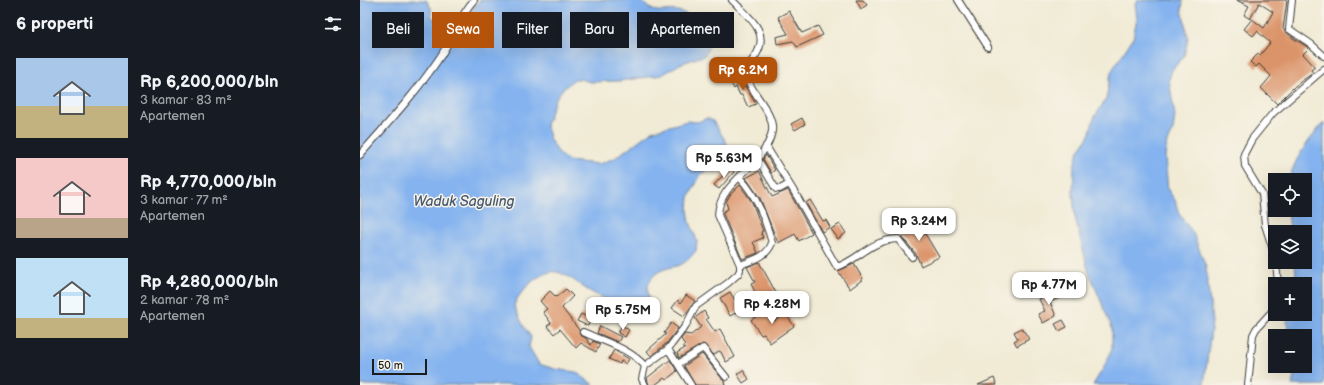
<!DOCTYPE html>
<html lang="id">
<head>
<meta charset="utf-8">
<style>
	body { margin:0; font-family:"Balsamiq Sans",sans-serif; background:#242831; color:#f1f3f6; height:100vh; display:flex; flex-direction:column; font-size:15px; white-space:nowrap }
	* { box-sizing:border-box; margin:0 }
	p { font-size:13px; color:#9ea1a6 }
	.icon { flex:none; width:22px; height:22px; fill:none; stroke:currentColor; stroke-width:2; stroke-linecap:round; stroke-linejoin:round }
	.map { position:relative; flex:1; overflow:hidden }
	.drawer { display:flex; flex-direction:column; background:#171b24; width:360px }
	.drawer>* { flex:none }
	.hud { position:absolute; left:12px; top:12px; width:380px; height:36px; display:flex; gap:8px }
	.tools { position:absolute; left:908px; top:173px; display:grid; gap:8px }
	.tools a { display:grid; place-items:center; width:44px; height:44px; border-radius:0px; background:#171b24; box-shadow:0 4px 16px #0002; font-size:20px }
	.scale { position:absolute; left:12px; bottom:10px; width:55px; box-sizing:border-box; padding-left:4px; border:2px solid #1c1c1c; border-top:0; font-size:11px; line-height:14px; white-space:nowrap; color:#1c1c1c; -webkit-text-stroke:3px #f7f3e8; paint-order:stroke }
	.price { position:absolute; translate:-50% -34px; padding:0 9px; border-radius:8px; background:#fff; color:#222; font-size:13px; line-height:26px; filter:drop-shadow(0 1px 2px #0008) }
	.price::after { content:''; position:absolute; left:50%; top:24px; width:12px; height:9px; margin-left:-6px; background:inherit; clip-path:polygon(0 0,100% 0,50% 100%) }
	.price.on { background:#b45309; color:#fff }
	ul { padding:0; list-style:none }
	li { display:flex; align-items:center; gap:12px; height:100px; padding:0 16px }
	li span { display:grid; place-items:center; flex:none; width:112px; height:80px; border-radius:0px; color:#555 }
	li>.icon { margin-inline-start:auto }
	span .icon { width:48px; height:48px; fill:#fffc; stroke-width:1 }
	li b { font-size:17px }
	h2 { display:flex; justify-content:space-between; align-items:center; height:48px; padding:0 16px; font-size:17px }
	.tag { padding:0 14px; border-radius:0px; background:#171b24; box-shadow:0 4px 16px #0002; font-size:14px; line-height:36px }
	.tag.on { background:#b45309; color:#fff }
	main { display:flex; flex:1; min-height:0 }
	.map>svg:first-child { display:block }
</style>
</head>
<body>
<main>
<section class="drawer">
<h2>6 properti<svg class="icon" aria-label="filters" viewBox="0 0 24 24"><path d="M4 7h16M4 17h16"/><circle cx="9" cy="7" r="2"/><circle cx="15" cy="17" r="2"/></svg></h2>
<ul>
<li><span style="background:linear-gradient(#a9c7e8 60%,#c2b280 0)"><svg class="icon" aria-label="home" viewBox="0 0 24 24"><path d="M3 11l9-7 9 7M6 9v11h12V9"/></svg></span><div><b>Rp 6,200,000/bln</b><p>3 kamar · 83 m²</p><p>Apartemen</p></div></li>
<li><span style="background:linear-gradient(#f6c9c9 75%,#b9a48a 0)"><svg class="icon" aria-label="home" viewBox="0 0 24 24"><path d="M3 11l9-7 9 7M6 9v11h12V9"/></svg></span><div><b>Rp 4,770,000/bln</b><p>3 kamar · 77 m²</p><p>Apartemen</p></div></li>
<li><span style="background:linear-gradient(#bfe0f5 75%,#c2b280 0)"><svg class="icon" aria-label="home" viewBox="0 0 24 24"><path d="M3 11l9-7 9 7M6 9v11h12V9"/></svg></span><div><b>Rp 4,280,000/bln</b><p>2 kamar · 78 m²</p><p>Apartemen</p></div></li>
</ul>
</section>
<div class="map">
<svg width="964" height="385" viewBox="0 0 964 385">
	<rect width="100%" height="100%" fill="#f7f3e8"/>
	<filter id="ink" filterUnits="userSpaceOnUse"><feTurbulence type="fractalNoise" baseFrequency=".025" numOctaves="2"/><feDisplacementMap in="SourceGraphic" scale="8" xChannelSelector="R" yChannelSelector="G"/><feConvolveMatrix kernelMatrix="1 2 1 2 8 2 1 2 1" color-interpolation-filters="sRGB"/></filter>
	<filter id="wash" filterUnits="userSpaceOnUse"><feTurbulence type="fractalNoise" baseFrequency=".012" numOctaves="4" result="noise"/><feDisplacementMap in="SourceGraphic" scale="16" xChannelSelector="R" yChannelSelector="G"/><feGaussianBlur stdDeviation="0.9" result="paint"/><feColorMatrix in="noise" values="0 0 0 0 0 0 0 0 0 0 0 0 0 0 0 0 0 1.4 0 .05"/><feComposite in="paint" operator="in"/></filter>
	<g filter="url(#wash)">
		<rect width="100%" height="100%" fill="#f1ebd5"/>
		<!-- water -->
		<path fill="#84b3ef" stroke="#506886" d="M0,0H66L71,8L72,18L87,21L95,26L101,23L120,0H281C298,21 307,4 326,14C334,18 346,35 348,44C349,48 347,51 345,55L320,64L302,75L260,81L230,82L220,79L213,80L201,91L195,100L186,125L190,140L200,155L208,161L239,164L255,158L292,131L327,121L338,122L347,118L353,121L367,143L363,154L340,176L329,197L328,210L330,222L337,241L336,251C332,255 326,263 320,265C308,269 297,268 290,281C281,296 303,305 272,319L269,318C264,313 259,307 253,303C245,298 235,295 226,289C217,283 209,275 197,272C181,269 158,292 154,306L163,325L171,337L169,347L179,364L195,369L216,372L234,385H0Z
			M778,0H823L822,10L828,37L827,44L824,56L812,70L809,80L815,116L813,130L807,142L805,157L808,190L815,200L819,214L833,233L846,267L852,322L844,385H733L744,367L752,348V328L728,270L715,217L713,193L714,166L718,152L729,135L734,118L746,99L751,72L773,38L777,18L775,4Z
			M964,122V385H932L934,375L933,366H945V336H929L927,322L929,314H945V284H935L936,278L935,262H945V232H930L928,210H945V180H929C935,157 949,140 964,122Z"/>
		<g id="blocks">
			<!-- building -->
			<path fill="#db946b" d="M496,0H503L507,5L501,9Z
				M876,0H927L923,29L933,38L949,48L943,54L955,67L951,70L953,73L936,85L917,104L901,88L911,76L899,64L896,67L890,62L898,54L900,55L910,43L897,31L893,36L884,29L892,19L904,28L913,12L899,3L890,19L884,15L889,6Z
				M429,11L442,33L458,26L463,35L437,47L433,41L417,44L416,37L428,34L418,17Z
				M379,76L396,104L388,107L382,95H380L376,87L374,89L370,81Z
				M442,118L445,124L435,130L431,124Z
				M406,155L415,170L411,173L403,159Z
				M370,168L374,172L359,189L354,185Z
				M399,171L412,197L428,190L452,233L439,241L435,234L418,243L400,198L386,178Z
				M380,185L392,202L403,231L401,232L403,238L393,242L398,253L382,259L363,214V212L368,209L366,202L370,195Z
				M450,200L463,221L466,220L470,227L462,232L446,203Z
				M555,217L579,257L561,266L556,254L542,237L549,233L543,225Z
				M480,224L486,233L478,239L471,229Z
				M399,262L419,298L403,308L391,284L395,282L387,267Z
				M494,264L503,279L490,289L478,271Z
				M206,289L213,296L202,308L219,330L220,335L226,338L231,345L233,341L240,344L236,352L221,343L216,348L200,329L194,334L187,326L191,323L183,312L187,309L180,301L190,291L196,297Z
				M701,289L704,296L690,302L696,316L683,323L678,314L685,311L679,299Z
				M370,292L381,310L370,316L360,298Z
				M326,295L335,301L324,316L312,308L318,300L321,303Z
				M407,309L414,321L426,314L434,326L410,343L404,334L401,335L391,320Z
				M344,311L348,318L346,319L355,332L360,329L375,357L366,362L361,352L359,351L354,355L343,344L319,358L317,353L325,348L323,346L325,345L321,339L325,334L331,335L341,327L335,318Z
				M221,314L231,319L228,326L217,321Z
				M703,320L707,327L699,331L695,324Z
				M311,323L318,328L307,343L291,356L287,351L306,334L304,333Z
				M262,325L269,330L265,337L258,333Z
				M240,326L261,337L258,342L237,333Z
				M662,328L669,339L657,346L654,341L658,339L654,332Z
				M254,350L269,359L266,364L261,361L260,364L249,359Z
				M342,354L364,381L365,385H335L324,366Z
				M310,360L317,371L306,380L304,378L295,385H289L287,378Z
				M383,370L389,379L383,383L377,374Z
				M634,378L637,385H618Z"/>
		</g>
	</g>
	<g filter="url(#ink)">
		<use href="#blocks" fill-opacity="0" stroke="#3c3b38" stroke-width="1"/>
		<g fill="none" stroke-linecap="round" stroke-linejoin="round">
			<defs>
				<path id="street" d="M598,0L628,47
					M932,0L929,29L951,44L964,56
					M406,146L438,198L477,267C500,259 510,240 538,239L552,257
					M0,155C27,124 55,94 78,60C92,41 98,17 114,0
					M397,158L416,189H420L429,184
					M380,178C397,196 405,219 412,243C407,257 393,260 380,265
					M915,256L905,225L902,194L885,166L884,154L892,139L913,113L964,69
					M916,262L918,284
					M223,332C245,342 269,348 285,366
					M308,349L331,385
					M318,364L343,348L366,377
					M285,385L282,379L285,366L308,349L326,325L336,306L368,283L378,274L380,270V265L358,215C359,180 406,166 412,131C415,112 386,88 386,73C386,67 393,60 396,55C411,31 387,16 372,0
					M888,385L893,335L896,329L915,308"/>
			</defs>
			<!-- street casing -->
			<use href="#street" stroke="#3c3b38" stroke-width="8"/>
			<!-- street -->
			<use href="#street" stroke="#fff" stroke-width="6"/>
		</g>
	</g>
	<g text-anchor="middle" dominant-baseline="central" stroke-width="3" stroke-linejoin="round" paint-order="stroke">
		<!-- water labels -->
		<g font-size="14" font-style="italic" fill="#465870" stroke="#f7f3e8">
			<text x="104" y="201">Waduk Saguling</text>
		</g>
	</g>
</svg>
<div class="tools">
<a><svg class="icon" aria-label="locate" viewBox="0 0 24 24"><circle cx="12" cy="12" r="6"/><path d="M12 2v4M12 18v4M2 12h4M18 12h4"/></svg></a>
<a><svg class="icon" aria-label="layers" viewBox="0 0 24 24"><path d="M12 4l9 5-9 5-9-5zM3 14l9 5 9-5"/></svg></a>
<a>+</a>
<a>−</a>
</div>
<div class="scale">50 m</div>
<b class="price on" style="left:383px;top:91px">Rp 6.2M</b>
<b class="price" style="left:364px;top:179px">Rp 5.63M</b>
<b class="price" style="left:559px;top:242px">Rp 3.24M</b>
<b class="price" style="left:689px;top:306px">Rp 4.77M</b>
<b class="price" style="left:412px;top:325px">Rp 4.28M</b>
<b class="price" style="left:263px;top:331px">Rp 5.75M</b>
<div class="hud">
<a class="tag">Beli</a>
<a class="tag on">Sewa</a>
<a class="tag">Filter</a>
<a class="tag">Baru</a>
<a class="tag">Apartemen</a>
</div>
</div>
</main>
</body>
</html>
